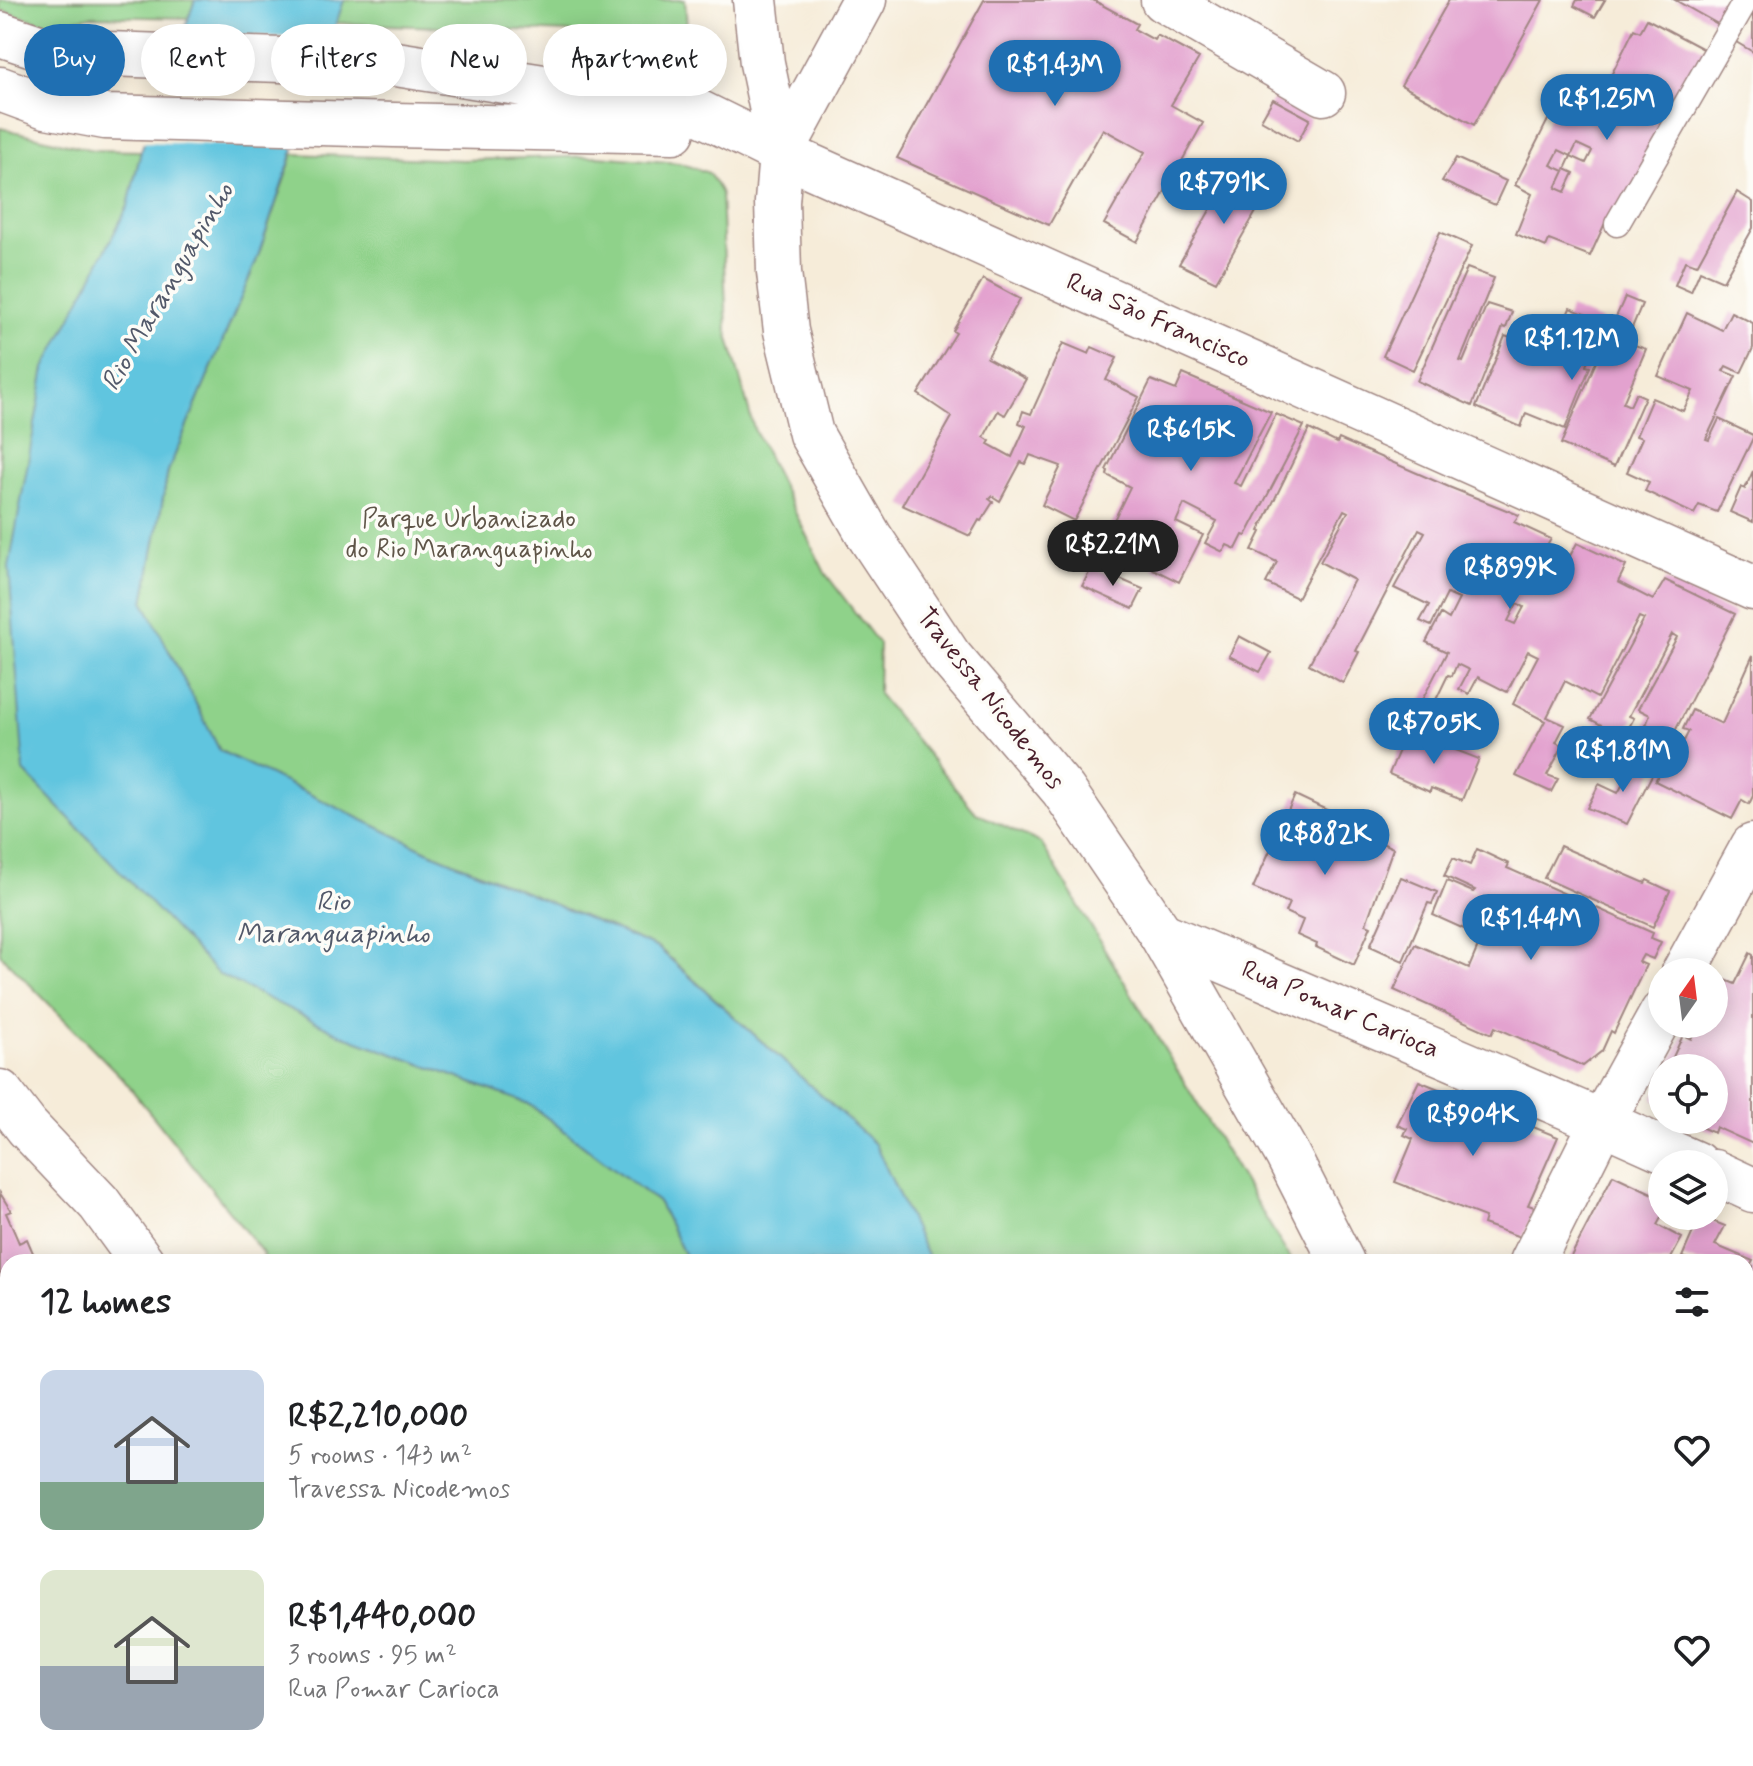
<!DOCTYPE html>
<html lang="en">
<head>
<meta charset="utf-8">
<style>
	body { margin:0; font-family:Mynerve,sans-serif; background:#f6f6f6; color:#202124; height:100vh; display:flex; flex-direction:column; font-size:30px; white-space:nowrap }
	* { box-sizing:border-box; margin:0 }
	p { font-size:26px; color:#757577 }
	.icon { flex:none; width:44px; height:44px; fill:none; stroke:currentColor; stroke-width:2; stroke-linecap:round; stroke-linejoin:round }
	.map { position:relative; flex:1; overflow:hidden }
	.panel { position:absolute; left:0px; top:1254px; width:1754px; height:512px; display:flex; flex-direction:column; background:#fff; border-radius:24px 24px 0 0; box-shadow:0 4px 20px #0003 }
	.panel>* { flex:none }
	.hud { position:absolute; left:24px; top:24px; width:800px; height:72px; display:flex; gap:16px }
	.needle { width:52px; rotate:14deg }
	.buttons { position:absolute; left:1648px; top:958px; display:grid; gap:16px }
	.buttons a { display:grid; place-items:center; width:80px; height:80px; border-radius:50%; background:#fff; box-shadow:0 4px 20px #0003; font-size:40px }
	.price { position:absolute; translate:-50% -68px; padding:0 18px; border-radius:28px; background:#1f6fb2; color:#fff; font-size:26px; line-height:52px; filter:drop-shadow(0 2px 4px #0008) }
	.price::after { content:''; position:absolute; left:50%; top:48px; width:24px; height:18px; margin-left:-12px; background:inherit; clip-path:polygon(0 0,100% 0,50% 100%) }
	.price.selected { background:#222; color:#fff }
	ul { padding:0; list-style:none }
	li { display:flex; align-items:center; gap:24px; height:200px; padding:0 40px }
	li span { display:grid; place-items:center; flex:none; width:224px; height:160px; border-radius:16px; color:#555 }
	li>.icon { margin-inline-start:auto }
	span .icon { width:96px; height:96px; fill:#fffc; stroke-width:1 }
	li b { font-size:34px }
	h2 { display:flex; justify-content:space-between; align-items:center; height:96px; padding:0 40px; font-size:34px }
	.pill { padding:0 28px; border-radius:36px; background:#fff; box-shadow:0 4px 20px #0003; font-size:28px; line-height:72px }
	.pill.selected { background:#1f6fb2; color:#fff }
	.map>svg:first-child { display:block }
</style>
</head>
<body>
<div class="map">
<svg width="1753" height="1766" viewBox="0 0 1753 1766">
	<rect width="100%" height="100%" fill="#fdfcf7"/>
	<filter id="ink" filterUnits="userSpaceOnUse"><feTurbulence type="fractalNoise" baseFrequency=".0125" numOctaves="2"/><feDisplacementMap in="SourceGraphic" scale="16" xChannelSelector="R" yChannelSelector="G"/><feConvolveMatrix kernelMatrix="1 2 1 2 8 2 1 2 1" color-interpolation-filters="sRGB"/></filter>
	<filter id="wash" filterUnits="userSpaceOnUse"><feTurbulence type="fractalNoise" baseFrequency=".006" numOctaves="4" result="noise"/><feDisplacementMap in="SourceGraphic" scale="32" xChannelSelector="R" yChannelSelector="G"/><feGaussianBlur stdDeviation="1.8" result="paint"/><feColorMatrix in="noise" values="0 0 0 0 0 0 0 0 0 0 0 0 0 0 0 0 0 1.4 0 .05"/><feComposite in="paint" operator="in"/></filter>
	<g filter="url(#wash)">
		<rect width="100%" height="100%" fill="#f6ecd9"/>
		<!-- green -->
		<path fill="#8fd28a" stroke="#6c785a" stroke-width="2" d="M0,0H195L189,18L92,16L48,24L0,10Z
			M344,0H685L689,56L568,32L335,23Z
			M0,128L93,150L141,151L128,206L9,567L342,1035L529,1104L659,1203L688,1262H266L262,1252L123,1079L0,954Z
			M293,154L463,160L599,156L679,163L709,173L721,193L727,331L754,429L825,573L879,644L878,694L976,813L1041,843L1292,1262H930L875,1144L659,948L427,851L220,751L144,602L168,471L256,262Z
			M576,1758H762L760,1766H579Z
			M929,1758H1636L1640,1766H927Z"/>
		<!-- water -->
		<path fill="#61c5df" stroke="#567285" stroke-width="2" d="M195,0H344L256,262L168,471L144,602L220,751L427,851L658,948L875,1144L930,1262H688L659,1203L529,1104L342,1035L218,974L24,771L9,567L45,368L128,206L141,151Z
			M762,1758H929L927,1766H760Z"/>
		<!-- pier -->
		<path fill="#f6ecd9" d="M179,33L334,39L299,148L140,142Z"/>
		<g id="blocks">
			<!-- building -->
			<path fill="#e3a2cf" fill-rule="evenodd" d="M984,0H1093L1137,24L1134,29L1154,40L1157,35L1199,58L1171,105L1203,123L1137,242L1104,224L1145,152L1103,129L1049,225L897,158Z
				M1449,0H1543L1474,125L1401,85Z
				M1577,0H1605L1595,17L1574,6Z
				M1675,0H1737L1725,28Z
				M1753,11V52L1736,42Z
				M1647,19L1711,53L1612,229L1604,225L1590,256L1549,240L1546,247L1516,234L1532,194L1515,185L1558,100L1591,116L1634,29L1640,32ZM1577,144L1592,151L1586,163L1571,156L1565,169L1574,173L1565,192L1556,188L1564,171L1551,165L1559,150L1571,156Z
				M1273,99L1310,119L1298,141L1261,120Z
				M1456,158L1506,181L1495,205L1442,181Z
				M1233,170L1269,189L1216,282L1179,264Z
				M1737,192L1753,202V228L1723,281L1700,271L1691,292L1675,285L1685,261L1697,265Z
				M1440,232L1472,246L1413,370L1383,356Z
				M1467,268L1494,278L1460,361L1463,362L1487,304L1512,312L1506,328L1503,327L1472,406L1417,381Z
				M983,279L1020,299L987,358L1026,379L1005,415L998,411L984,437L990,441L988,444L1012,457L1026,426L1019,423L1023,411L1031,414L1063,343L1089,354L1092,347L1117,358L1106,380L1139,397L1074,521L1042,505L1061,466L1030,455L1026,464L1021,462L1000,501L992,496L989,499L993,502L981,521L979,520L970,536L902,505L952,417L918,394L956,333L953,331Z
				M1625,297L1642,304L1626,342L1646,349L1623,403L1630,406L1636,393L1645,397L1614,467L1561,444L1598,357L1590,354L1586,366L1590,367L1565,429L1526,413L1521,427L1476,407L1505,336L1538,348L1545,330L1559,335L1570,308L1602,321L1598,331L1608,335Z
				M1731,312L1753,323V348L1741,373L1726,366L1723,371L1736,376L1706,439L1709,440L1719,419L1753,435V438L1717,512L1699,505L1694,514L1645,491L1649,482L1627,472L1642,438L1636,436L1652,398L1683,411L1693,391L1658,376L1687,313L1722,330Z
				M1183,374L1271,412L1234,483L1241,486L1276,414L1304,426L1246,536L1243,535L1236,549L1227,545L1223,552L1205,543L1217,521L1184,504L1176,522L1203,535L1179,582L1153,569L1154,566L1130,555L1124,567L1097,555L1130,487L1107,475L1108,471L1106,470L1151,380L1176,390Z
				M1309,429L1337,443L1339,439L1449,487L1519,515L1514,522L1551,539L1548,544L1570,556L1577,543L1626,566L1618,582L1653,600L1665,580L1735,614L1673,735L1684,741L1689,731L1683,729L1692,710L1722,724L1753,655V796L1749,804L1742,800L1732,819L1655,781L1667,760L1661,757L1672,738L1646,725L1650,715L1638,709L1677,637L1672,634L1629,716L1634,718L1624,737L1590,719L1644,619L1639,617L1597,698L1565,681L1547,717L1565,725L1556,742L1563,746L1547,775L1558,779L1551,792L1516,776L1545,721L1513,704L1538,656L1528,651L1507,692L1478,677L1469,694L1459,689L1469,670L1457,664L1452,676L1448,675L1432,708L1421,702L1447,652L1426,642L1441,614L1449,619L1459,599L1447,594L1431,626L1420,621L1429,605L1394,588L1425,532L1419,529L1356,651L1359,652L1343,683L1309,664L1354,580L1320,562L1348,512L1344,510L1297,598L1266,583L1277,562L1252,550L1261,532L1259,531ZM1517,603L1524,607L1515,624L1508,621Z
				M1753,471V522L1730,512L1741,487L1745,489Z
				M1092,567L1143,589L1133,609L1082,586Z
				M1239,636L1271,653L1260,672L1229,656Z
				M1407,731L1479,759L1462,800L1431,788L1430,792L1389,774Z
				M1643,758L1655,763L1652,770L1654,771L1627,824L1587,808L1599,784L1618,793L1634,764L1639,766Z
				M1295,795L1329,811L1328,814L1365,831L1364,835L1393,848L1366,924L1371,926L1354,965L1316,947L1317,944L1297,935L1303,920L1285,912L1289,903L1253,888Z
				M1560,846L1645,883L1647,880L1670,891L1653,927L1544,878Z
				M1477,849L1509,864L1507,868L1653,933L1651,938L1661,942L1653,959L1643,955L1639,962L1646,965L1614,1033L1611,1031L1602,1051L1583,1066L1495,1027L1492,1034L1394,990L1415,944L1469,968L1482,937L1433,915L1447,881L1473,892L1475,890L1444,876L1453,858L1470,865ZM1530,914L1560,927L1558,932L1528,919Z
				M1401,877L1437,892L1432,904L1428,903L1403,961L1370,946Z
				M1750,953L1753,955V1144L1716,1127L1714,1133L1685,1120H1714V1068H1668L1683,1035L1691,1039L1698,1024H1714V992L1721,978L1735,984Z
				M1662,1080V1103L1653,1098Z
				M1419,1081L1558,1137L1528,1205L1534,1207L1523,1238L1483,1224L1485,1217L1395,1182L1413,1139L1404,1135L1407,1129L1397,1125Z
				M1613,1175L1662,1198V1216L1657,1225L1682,1238L1669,1262H1568Z
				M0,1193L11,1211L6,1213L19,1243L27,1239L37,1262H8V1287L0,1290Z
				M1700,1216L1725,1226L1715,1245L1753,1261L1746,1273V1262H1695L1682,1257Z
				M1753,1266V1377L1746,1373V1279Z
				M8,1289V1354L0,1357V1292Z
				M8,1375V1394L0,1398V1379Z
				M1746,1421L1753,1425V1443L1746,1456Z
				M8,1450V1475L0,1480V1455Z
				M82,1758H123L132,1766H91Z
				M290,1758H401L388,1766H295Z"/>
		</g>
	</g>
	<g filter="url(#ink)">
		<use href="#blocks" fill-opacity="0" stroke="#a08682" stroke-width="2"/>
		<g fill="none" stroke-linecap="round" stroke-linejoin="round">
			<defs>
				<path id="service" d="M1617,224L1746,0"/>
				<path id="minor" d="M1163,0L1323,93
					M0,34L48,50L108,54L396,64L696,111L781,153L1753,588
					M0,89L46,106L105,117L394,125L673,131
					M781,153L864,0
					M1161,934L1602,1122L1696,1164
					M1684,972L1753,846
					M0,1092L27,1127L99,1203L142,1262
					M1714,1172L1753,1190
					M1532,1262L1602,1122L1662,1013
					M478,1758L481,1766"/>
				<path id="secondary" d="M755,0L762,63L781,153L777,202L779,272L786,331L811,434L870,537L949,656L1063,790L1161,934L1287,1154L1342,1262
					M1661,1758L1665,1766"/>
			</defs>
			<!-- service casing -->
			<use href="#service" stroke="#a08682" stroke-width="27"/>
			<!-- minor casing -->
			<use href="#minor" stroke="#a08682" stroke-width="47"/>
			<!-- secondary casing -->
			<use href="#secondary" stroke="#a08682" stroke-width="47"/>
			<!-- service -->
			<use href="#service" stroke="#fff" stroke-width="24"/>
			<!-- minor -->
			<use href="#minor" stroke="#fff" stroke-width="44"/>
			<!-- secondary -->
			<use href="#secondary" stroke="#fff" stroke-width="44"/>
		</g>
	</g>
	<g text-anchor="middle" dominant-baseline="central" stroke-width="7" stroke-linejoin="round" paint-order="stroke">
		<!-- street labels -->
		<g font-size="26" fill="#4a1f2b" stroke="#fdfcf7">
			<text transform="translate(1158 321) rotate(24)">Rua São Francisco</text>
			<text transform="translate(990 699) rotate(52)">Travessa Nicodemos</text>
			<text transform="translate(1340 1010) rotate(23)">Rua Pomar Carioca</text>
		</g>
		<!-- park labels -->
		<g font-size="26" fill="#5f5548" stroke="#fdfcf7">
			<text x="469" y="520">Parque Urbanizado<tspan x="469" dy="30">do Rio Maranguapinho</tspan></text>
		</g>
		<!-- water labels -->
		<g font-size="28" font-style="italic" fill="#52596a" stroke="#fdfcf7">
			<text transform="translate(168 287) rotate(-60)">Rio Maranguapinho</text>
			<text x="333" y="902">Rio<tspan x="333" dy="32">Maranguapinho</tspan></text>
		</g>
	</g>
</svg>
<div class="buttons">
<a><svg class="needle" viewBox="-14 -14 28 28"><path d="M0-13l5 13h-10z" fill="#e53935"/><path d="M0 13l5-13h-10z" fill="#757577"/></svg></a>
<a><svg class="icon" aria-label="locate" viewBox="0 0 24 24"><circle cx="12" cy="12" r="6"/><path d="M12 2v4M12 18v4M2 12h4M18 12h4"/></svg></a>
<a><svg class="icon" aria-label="layers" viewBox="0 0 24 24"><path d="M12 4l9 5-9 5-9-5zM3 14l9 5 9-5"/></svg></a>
</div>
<b class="price" style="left:1055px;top:108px">R$1.43M</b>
<b class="price" style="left:1607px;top:142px">R$1.25M</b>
<b class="price" style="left:1224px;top:226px">R$791K</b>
<b class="price" style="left:1572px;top:382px">R$1.12M</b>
<b class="price" style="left:1191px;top:473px">R$615K</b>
<b class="price selected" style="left:1113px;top:588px">R$2.21M</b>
<b class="price" style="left:1510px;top:611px">R$899K</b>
<b class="price" style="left:1434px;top:766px">R$705K</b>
<b class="price" style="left:1623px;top:794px">R$1.81M</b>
<b class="price" style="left:1325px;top:877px">R$882K</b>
<b class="price" style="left:1531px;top:962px">R$1.44M</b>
<b class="price" style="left:1473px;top:1158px">R$904K</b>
<div class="hud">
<a class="pill selected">Buy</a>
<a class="pill">Rent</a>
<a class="pill">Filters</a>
<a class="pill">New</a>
<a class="pill">Apartment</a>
</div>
<section class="panel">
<h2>12 homes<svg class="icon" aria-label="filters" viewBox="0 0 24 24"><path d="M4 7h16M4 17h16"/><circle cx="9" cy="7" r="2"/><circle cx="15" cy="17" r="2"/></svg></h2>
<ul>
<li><span style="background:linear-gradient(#c9d6e8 70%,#7fa58c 0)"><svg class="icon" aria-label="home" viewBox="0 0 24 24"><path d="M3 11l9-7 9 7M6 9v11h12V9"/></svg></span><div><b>R$2,210,000</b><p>5 rooms · 143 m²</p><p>Travessa Nicodemos</p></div><svg class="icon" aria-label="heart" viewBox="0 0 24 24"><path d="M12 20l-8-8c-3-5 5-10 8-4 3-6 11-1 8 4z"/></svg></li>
<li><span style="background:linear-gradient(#dfe7d0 60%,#9aa5b1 0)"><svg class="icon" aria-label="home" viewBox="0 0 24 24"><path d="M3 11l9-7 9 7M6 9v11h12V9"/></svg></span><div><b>R$1,440,000</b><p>3 rooms · 95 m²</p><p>Rua Pomar Carioca</p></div><svg class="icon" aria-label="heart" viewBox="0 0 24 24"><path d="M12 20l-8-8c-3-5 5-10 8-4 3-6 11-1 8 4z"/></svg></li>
</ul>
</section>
</div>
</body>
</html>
